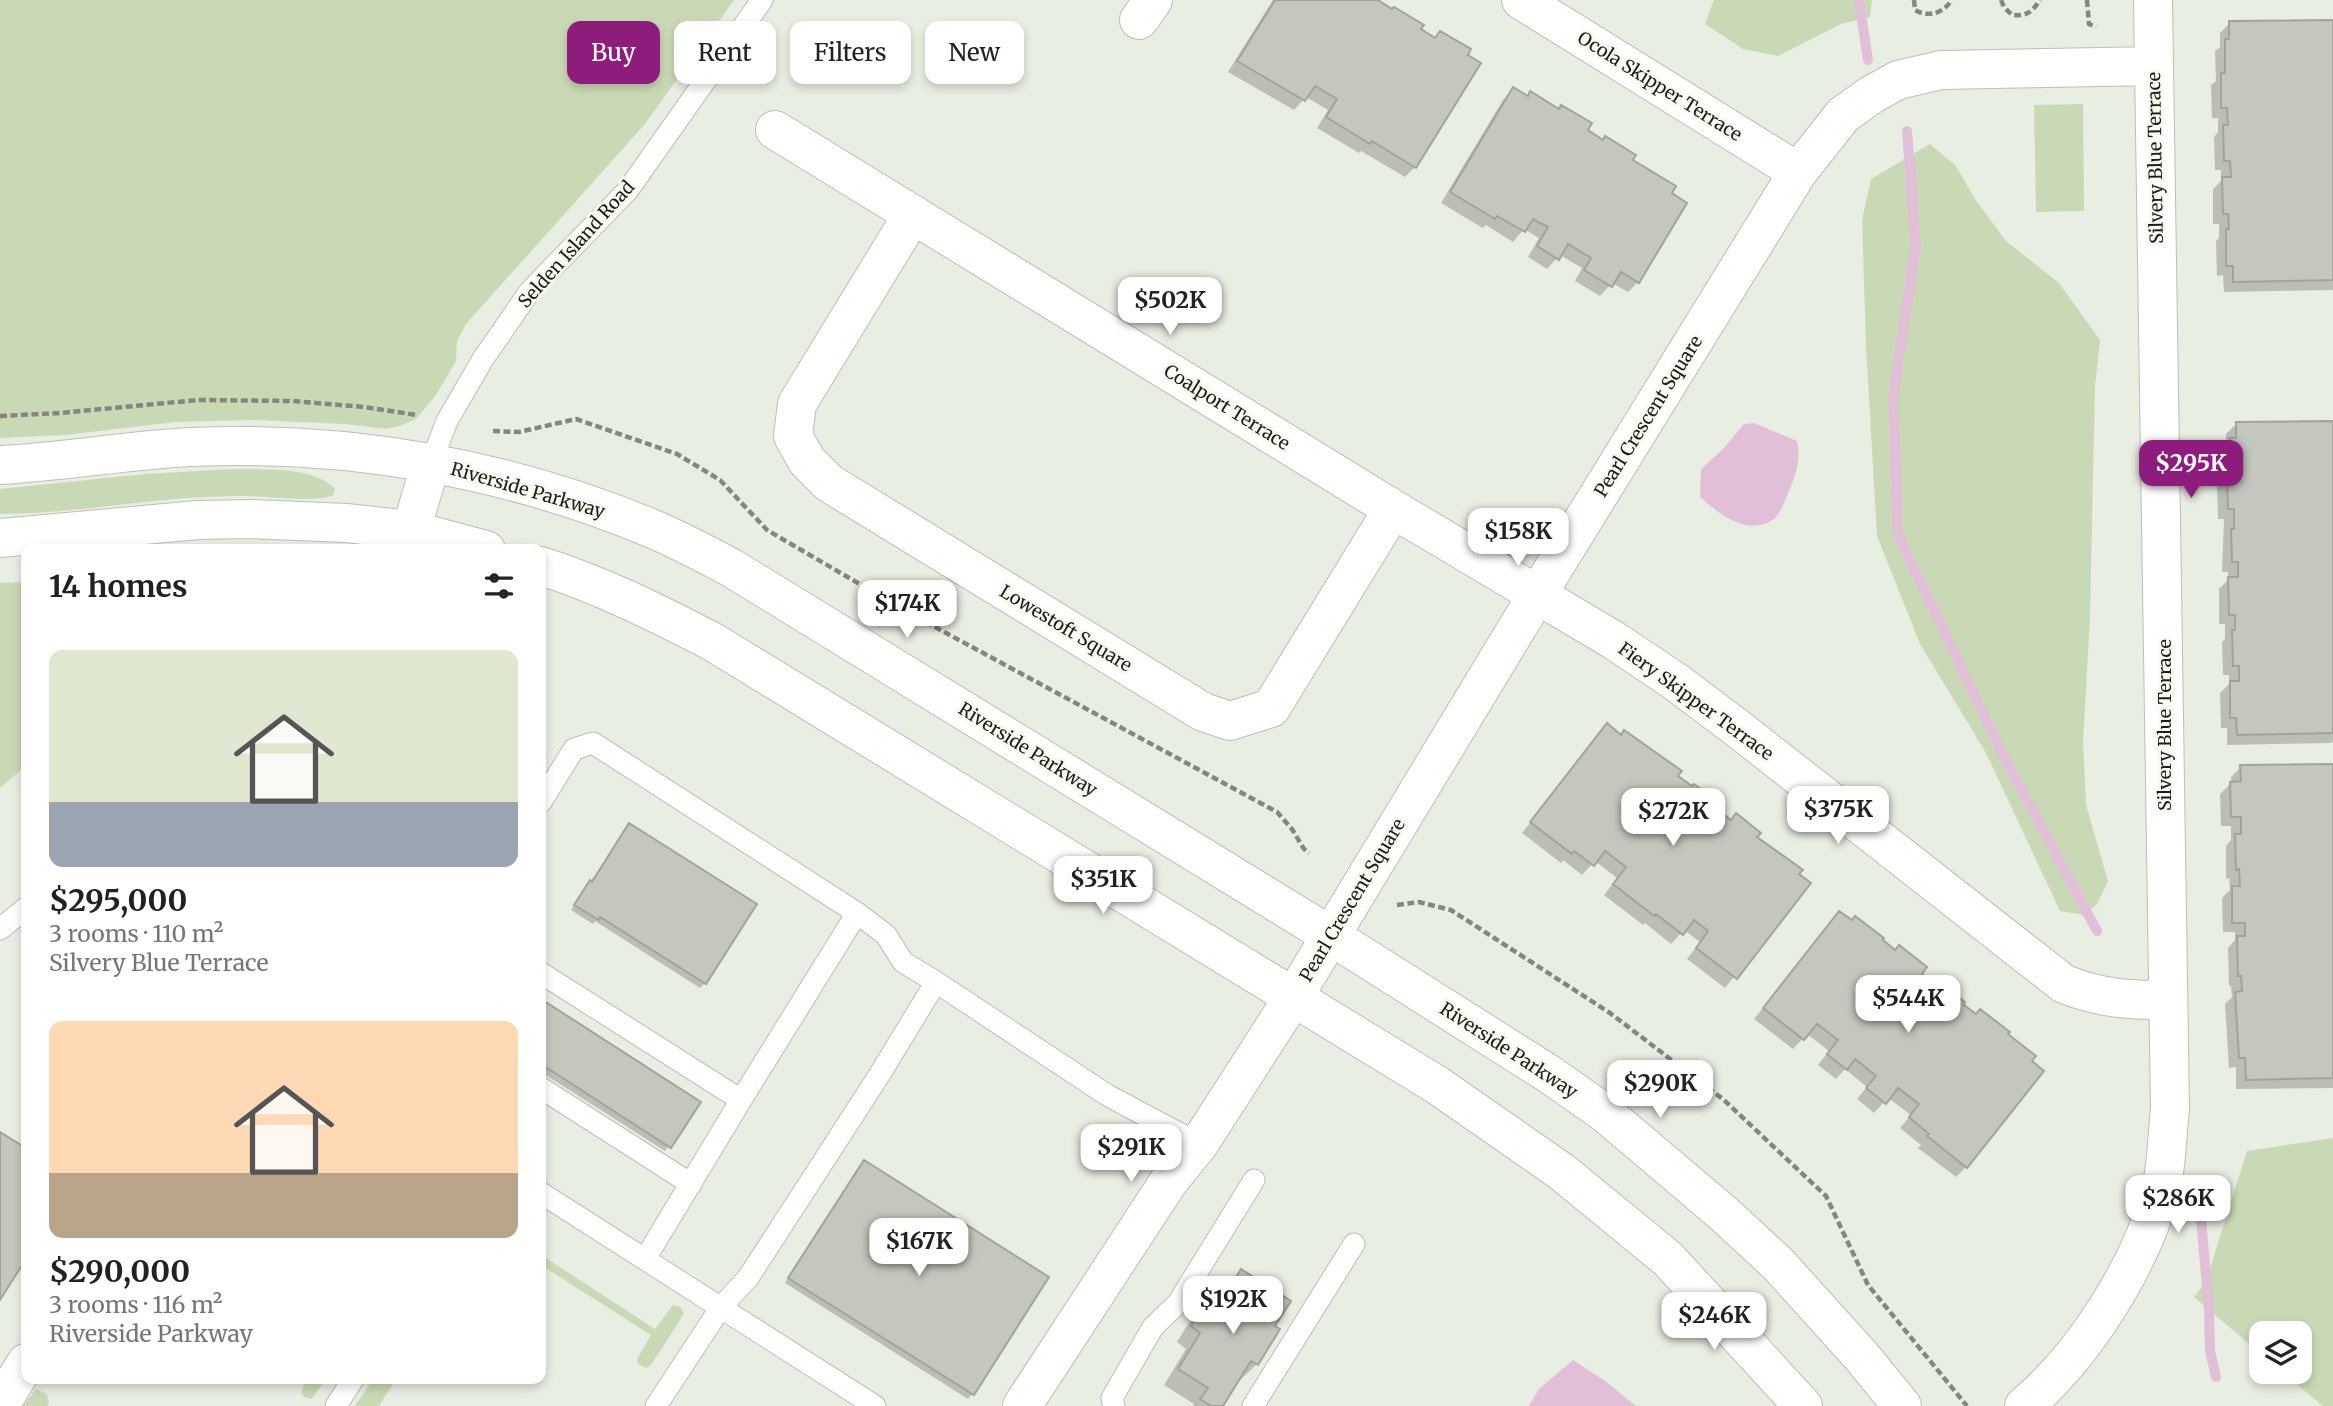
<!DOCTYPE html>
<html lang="en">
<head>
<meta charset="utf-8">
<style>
	body { margin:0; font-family:Merriweather,serif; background:#f6f6f6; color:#222; height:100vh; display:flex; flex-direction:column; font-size:26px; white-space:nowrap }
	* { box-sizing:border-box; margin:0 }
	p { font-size:23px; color:#767676 }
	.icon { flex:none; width:38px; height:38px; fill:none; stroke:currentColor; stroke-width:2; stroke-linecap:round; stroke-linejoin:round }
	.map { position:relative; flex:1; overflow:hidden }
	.panel { position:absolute; left:21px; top:544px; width:525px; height:840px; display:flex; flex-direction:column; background:#fff; border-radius:14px; box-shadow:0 4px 10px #0003 }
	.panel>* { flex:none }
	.guide { position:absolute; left:567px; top:21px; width:665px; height:63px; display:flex; gap:14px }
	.fabs { position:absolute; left:2249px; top:1321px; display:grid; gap:14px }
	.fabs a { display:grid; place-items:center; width:63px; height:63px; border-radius:14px; background:#fff; box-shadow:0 4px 10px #0003; font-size:35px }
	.price { position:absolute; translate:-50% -60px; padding:0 16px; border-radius:14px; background:#fff; color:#222; font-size:23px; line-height:46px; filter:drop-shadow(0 2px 4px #0008) }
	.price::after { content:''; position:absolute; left:50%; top:42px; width:21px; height:16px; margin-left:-10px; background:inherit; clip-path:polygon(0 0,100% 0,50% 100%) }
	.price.on { background:#8e1c7d; color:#fff }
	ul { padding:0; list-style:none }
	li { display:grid; align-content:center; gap:14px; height:371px; padding:0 28px }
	li span { display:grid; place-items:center; height:217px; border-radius:14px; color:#555 }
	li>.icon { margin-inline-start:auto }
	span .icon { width:126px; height:126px; fill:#fffc; stroke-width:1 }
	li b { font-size:30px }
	h2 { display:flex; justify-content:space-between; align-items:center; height:84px; padding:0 28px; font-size:30px }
	.tag { padding:0 24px; border-radius:14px; background:#fff; box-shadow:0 4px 10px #0003; font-size:24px; line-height:63px }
	.tag.on { background:#8e1c7d; color:#fff }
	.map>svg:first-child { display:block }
</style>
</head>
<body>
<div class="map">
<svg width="2333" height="1406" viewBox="0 0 2333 1406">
	<rect width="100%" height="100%" fill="#e9eee3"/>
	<!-- green -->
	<path fill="#cad9b5" d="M0,0H734L645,124L466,324L457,341L456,361L436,395L416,419L400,426L386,429L345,424L252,420L176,422L65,435L0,438Z
		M1714,0H1872L1870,17L1841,24L1778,56L1743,49L1705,24Z
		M2083,104L2084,211L2036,212L2034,105Z
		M1930,144L1956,166L1975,199L2006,241L2059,283L2100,340L2095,386L2090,618L2083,742L2086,805L2108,881L2097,904L2085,915L2060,911L1986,753L1920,644L1877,536L1866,347L1862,220L1871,179Z
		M233,469C261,470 315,466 335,489L333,495C315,504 260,495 237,496C157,496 79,514 0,514V489L145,474Z
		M26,582V766L0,788V583Z
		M2333,1138V1406H2323L2282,1372H2300V1334H2261V1354L2194,1297L2206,1281L2247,1151Z
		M541,1255L655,1329L673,1305L680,1307L684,1313L682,1317L651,1365L646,1368L638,1364L637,1359L651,1335L541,1265Z
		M306,1379H326L312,1399L304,1397L301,1392Z
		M373,1379H392L393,1384L379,1406H355Z
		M36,1389L47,1394L49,1403L47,1406H23Z"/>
	<!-- water -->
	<path fill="#e2bfd9" d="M1754,423L1797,441C1801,461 1796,475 1788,493C1785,500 1781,512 1776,517C1750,539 1719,514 1700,497L1701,469L1723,449L1744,424Z
		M1573,1360L1605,1381L1636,1406H1529L1539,1389Z"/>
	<!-- shadow -->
	<path fill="#0003" d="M1273,0H1376L1418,30L1415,167L1405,177L1361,151L1359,153L1317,128L1328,110L1306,97L1294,110L1228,72Z
		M2333,21V290L2224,292L2223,275L2217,276L2216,241L2219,238V224H2213V189L2221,181V170H2215L2214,137L2218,132V118H2212L2211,85L2216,81L2215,51L2220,47V33L2230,23Z
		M1514,90L1527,97L1530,93L1631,160L1638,282L1628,292L1612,283L1600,296L1575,281L1582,268L1560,255L1547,269L1528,257L1539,238L1524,229L1513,242L1486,225L1483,228L1441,203L1503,100Z
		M2333,423V741L2331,743L2227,745V728H2221L2220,693L2229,684V675H2223L2222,642L2225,639V624H2219V589L2228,580V572H2222L2224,519H2218L2217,485L2221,481V450L2226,444V434L2236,424Z
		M1607,726L1676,776L1715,811L1755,838L1809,883L1725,988L1687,959L1700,942L1684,930L1671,944L1645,923L1643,925L1604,895L1617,878L1595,861L1582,875L1563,860L1561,863L1522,833Z
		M2333,766V1088L2236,1089V1067L2229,1068L2225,1004L2232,997L2231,986H2229L2228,948L2235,940V932H2223L2222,898L2230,890L2229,878L2226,879V846L2231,840V826H2221L2220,794L2231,783V777L2241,767Z
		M629,825L705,983L700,988L595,921L593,924L571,910Z
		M1839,913L1880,941L1919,975L1966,1167L1956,1177L1918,1148L1921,1145L1900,1128L1911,1115L1888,1098L1874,1113L1857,1099L1867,1087L1845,1069L1836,1079L1818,1065L1829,1051L1807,1034L1793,1049L1754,1019Z
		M541,1001L698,1102L665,1151L541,1072Z
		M0,1134L26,1150V1255L0,1297Z
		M864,1162L972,1394L968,1399L785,1283Z
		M1242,1272L1273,1327L1257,1364L1241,1379L1238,1378L1221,1406H1193L1194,1404L1164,1385L1186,1349L1177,1342L1188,1324L1204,1308L1207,1310Z"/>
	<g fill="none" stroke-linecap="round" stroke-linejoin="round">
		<!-- stream -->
		<path stroke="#e2bfd9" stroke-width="10" d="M1859,0L1868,60
			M1907,131L1916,246L1893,396L1898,535L2002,753L2097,931
			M2199,1198L2209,1308L2210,1351L2216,1377"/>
	</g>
	<!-- building -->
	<path fill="#c3c7bd" stroke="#a0a59a" stroke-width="2" d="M1275,0H1378L1392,9L1394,7L1424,25L1421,29L1435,38L1440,31L1471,49L1468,55L1481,63L1416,168L1372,141L1370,144L1326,117L1337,99L1315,86L1305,101L1237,61Z
		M2333,20V280L2233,282V266H2226V229H2229L2228,214H2223L2222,177H2231L2230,161H2224L2223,125H2228L2227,108H2221V73H2225V39H2229V21Z
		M1513,87L1528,96L1530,91L1559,109L1561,105L1592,123L1588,130L1603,140L1605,136L1636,155L1633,160L1676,186L1672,193L1687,203L1639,283L1621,272L1612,287L1584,270L1591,258L1568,244L1559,260L1537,246L1548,227L1533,219L1525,232L1497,216L1495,219L1450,192Z
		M2333,421V733L2237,735L2236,718H2230V681H2239V666H2233L2232,630H2235V615H2229L2228,577H2238V562H2232L2231,529H2234V509H2228L2227,473H2231L2230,438H2236V422Z
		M1607,723L1621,735L1624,730L1682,771L1678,776L1692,786L1694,784L1722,805L1718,810L1731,820L1736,813L1761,833L1757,837L1803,870L1799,874L1811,883L1737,979L1696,948L1708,931L1694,920L1683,935L1656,914L1654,916L1613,884L1626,867L1605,851L1594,866L1574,851L1572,854L1530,822Z
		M2333,764V1078L2246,1080L2245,1058H2239L2235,992L2242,991L2241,976H2238L2237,936H2245V923H2232V886H2240L2239,869L2236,870L2235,834H2241V817H2231L2230,782L2241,781L2240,765Z
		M629,823L757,904L706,984L600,917L599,920L574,905L590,880L592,882Z
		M1839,911L1852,920L1855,916L1884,938L1883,940L1895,950L1899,945L1927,967L1922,974L1934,984L1937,980L1965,1002L1964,1005L1976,1014L1980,1009L2010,1032L2008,1034L2036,1056L2032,1061L2044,1071L1967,1168L1927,1136L1929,1134L1909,1117L1919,1104L1898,1088L1886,1104L1866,1088L1876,1076L1855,1059L1847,1070L1827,1054L1838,1040L1817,1024L1804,1040L1763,1008Z
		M541,999L701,1102L671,1148L541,1064Z
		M0,1132L26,1148V1259L0,1300Z
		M864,1160L1049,1277L974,1395L788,1278Z
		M1241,1269L1291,1301L1275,1326L1280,1329L1258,1365L1251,1361L1223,1406H1211L1200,1399L1208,1388L1178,1369L1200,1333L1191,1326L1203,1306L1210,1310L1220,1295L1224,1297Z"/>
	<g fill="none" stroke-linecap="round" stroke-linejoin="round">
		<defs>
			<path id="service" d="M431,463L447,421L483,359L530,291L628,190L762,0
				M541,802L574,749L593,743L857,913L886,935L903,962L936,982
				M0,929L26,908
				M541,973L741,1100L857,913
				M541,1088L691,1184
				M541,1193L875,1406
				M645,1259L741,1100
				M336,1406L353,1379
				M656,1406L721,1307L748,1278L878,1077L936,982L1107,1095L1199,1144
				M1114,1406L1112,1398L1153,1327L1178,1303L1254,1180
				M1253,1406L1354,1244"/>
			<path id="minor" d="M1521,0L1798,172
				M1139,20L1153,0
				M775,130L1393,509L1615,641L1676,682L1737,728L2064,984C2103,999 2127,1000 2168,1000
				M913,214L797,404L793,436L807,461L829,483L1203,712L1230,721L1271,708L1393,509
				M405,550L431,463
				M0,1405L26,1363
				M1022,1406L1169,1181L1199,1144L1293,998L1537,595L1798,172L1843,115L1871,95L1898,80L1941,70L2154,66
				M2024,1406C2084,1356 2141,1265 2161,1190C2167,1164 2167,1135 2170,1109L2153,0"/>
			<path id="secondary" d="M0,465C64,462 127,450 191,447C349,440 507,468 653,529C679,540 705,554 730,567L1331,936L1549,1074L1606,1114L1724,1214L1778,1264L1862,1357L1902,1406
				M0,538L198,520L251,519L346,523L411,530L486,550
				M541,566C601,585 657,613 713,642L1437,1085L1562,1172L1668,1259L1803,1406"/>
		</defs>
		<!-- service casing -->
		<use href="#service" stroke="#bbbfb5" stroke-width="23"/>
		<!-- minor casing -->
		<use href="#minor" stroke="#bbbfb5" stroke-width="40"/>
		<!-- secondary casing -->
		<use href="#secondary" stroke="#bbbfb5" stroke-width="40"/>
		<!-- path -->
		<path stroke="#848780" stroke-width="4.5" stroke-dasharray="7 3.5" stroke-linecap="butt" d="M1914,0L1915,10C1929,18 1943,13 1952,0
			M2001,0L2004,7L2012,15C2027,16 2031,13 2040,0
			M2087,0L2089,24L2096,27
			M0,416L60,413L198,400L293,401L364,407L417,415
			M493,431L519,432L576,419L677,454L720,480L767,530L911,614L1277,812L1292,829L1304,849L1309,853
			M1397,905L1419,902L1451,910L1610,1013L1724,1100L1826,1196L1868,1285L1967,1406"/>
		<!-- service -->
		<use href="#service" stroke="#fff" stroke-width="21"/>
		<!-- minor -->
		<use href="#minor" stroke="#fff" stroke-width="38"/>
		<!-- secondary -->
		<use href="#secondary" stroke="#fff" stroke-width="38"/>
	</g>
	<g text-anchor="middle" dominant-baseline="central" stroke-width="6" stroke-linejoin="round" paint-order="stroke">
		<!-- street labels -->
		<g font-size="18" fill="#1c1d1a" stroke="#f6fbf0">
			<text transform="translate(1660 86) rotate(32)">Ocola Skipper Terrace</text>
			<text transform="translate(2155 158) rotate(-91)">Silvery Blue Terrace</text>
			<text transform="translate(576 244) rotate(-48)">Selden Island Road</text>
			<text transform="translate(1227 407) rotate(32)">Coalport Terrace</text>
			<text transform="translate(1648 416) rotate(-58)">Pearl Crescent Square</text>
			<text transform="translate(528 490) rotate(16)">Riverside Parkway</text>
			<text transform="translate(1066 628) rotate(31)">Lowestoft Square</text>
			<text transform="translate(1696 701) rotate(36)">Fiery Skipper Terrace</text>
			<text transform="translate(2164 725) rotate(-90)">Silvery Blue Terrace</text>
			<text transform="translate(1028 749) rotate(32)">Riverside Parkway</text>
			<text transform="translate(1352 900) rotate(-59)">Pearl Crescent Square</text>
			<text transform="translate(1509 1050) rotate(33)">Riverside Parkway</text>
		</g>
	</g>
</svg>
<div class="fabs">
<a><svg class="icon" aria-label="layers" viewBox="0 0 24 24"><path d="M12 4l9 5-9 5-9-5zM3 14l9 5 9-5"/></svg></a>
</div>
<b class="price" style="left:1170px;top:337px">$502K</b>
<b class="price on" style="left:2191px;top:500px">$295K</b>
<b class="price" style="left:1518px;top:568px">$158K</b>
<b class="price" style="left:907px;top:640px">$174K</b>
<b class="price" style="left:1838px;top:846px">$375K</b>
<b class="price" style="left:1673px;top:848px">$272K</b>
<b class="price" style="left:1103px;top:916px">$351K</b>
<b class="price" style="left:1908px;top:1035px">$544K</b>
<b class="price" style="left:1660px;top:1120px">$290K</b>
<b class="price" style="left:1131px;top:1184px">$291K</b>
<b class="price" style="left:2178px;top:1235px">$286K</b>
<b class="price" style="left:919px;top:1278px">$167K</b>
<b class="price" style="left:1233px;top:1336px">$192K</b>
<b class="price" style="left:1714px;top:1352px">$246K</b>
<div class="guide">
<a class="tag on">Buy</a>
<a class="tag">Rent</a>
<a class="tag">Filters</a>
<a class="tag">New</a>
</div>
<section class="panel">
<h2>14 homes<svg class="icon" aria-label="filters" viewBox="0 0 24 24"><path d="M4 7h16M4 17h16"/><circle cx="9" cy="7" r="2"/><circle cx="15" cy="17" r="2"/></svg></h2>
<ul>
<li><span style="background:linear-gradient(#dfe7d0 70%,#9aa5b1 0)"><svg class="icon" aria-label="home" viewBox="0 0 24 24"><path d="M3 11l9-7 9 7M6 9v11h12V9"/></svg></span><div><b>$295,000</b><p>3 rooms · 110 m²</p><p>Silvery Blue Terrace</p></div></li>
<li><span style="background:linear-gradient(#ffd9b3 70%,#b9a48a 0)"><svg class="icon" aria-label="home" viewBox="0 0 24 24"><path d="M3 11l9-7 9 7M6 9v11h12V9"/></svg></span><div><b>$290,000</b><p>3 rooms · 116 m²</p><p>Riverside Parkway</p></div></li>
</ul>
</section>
</div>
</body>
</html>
